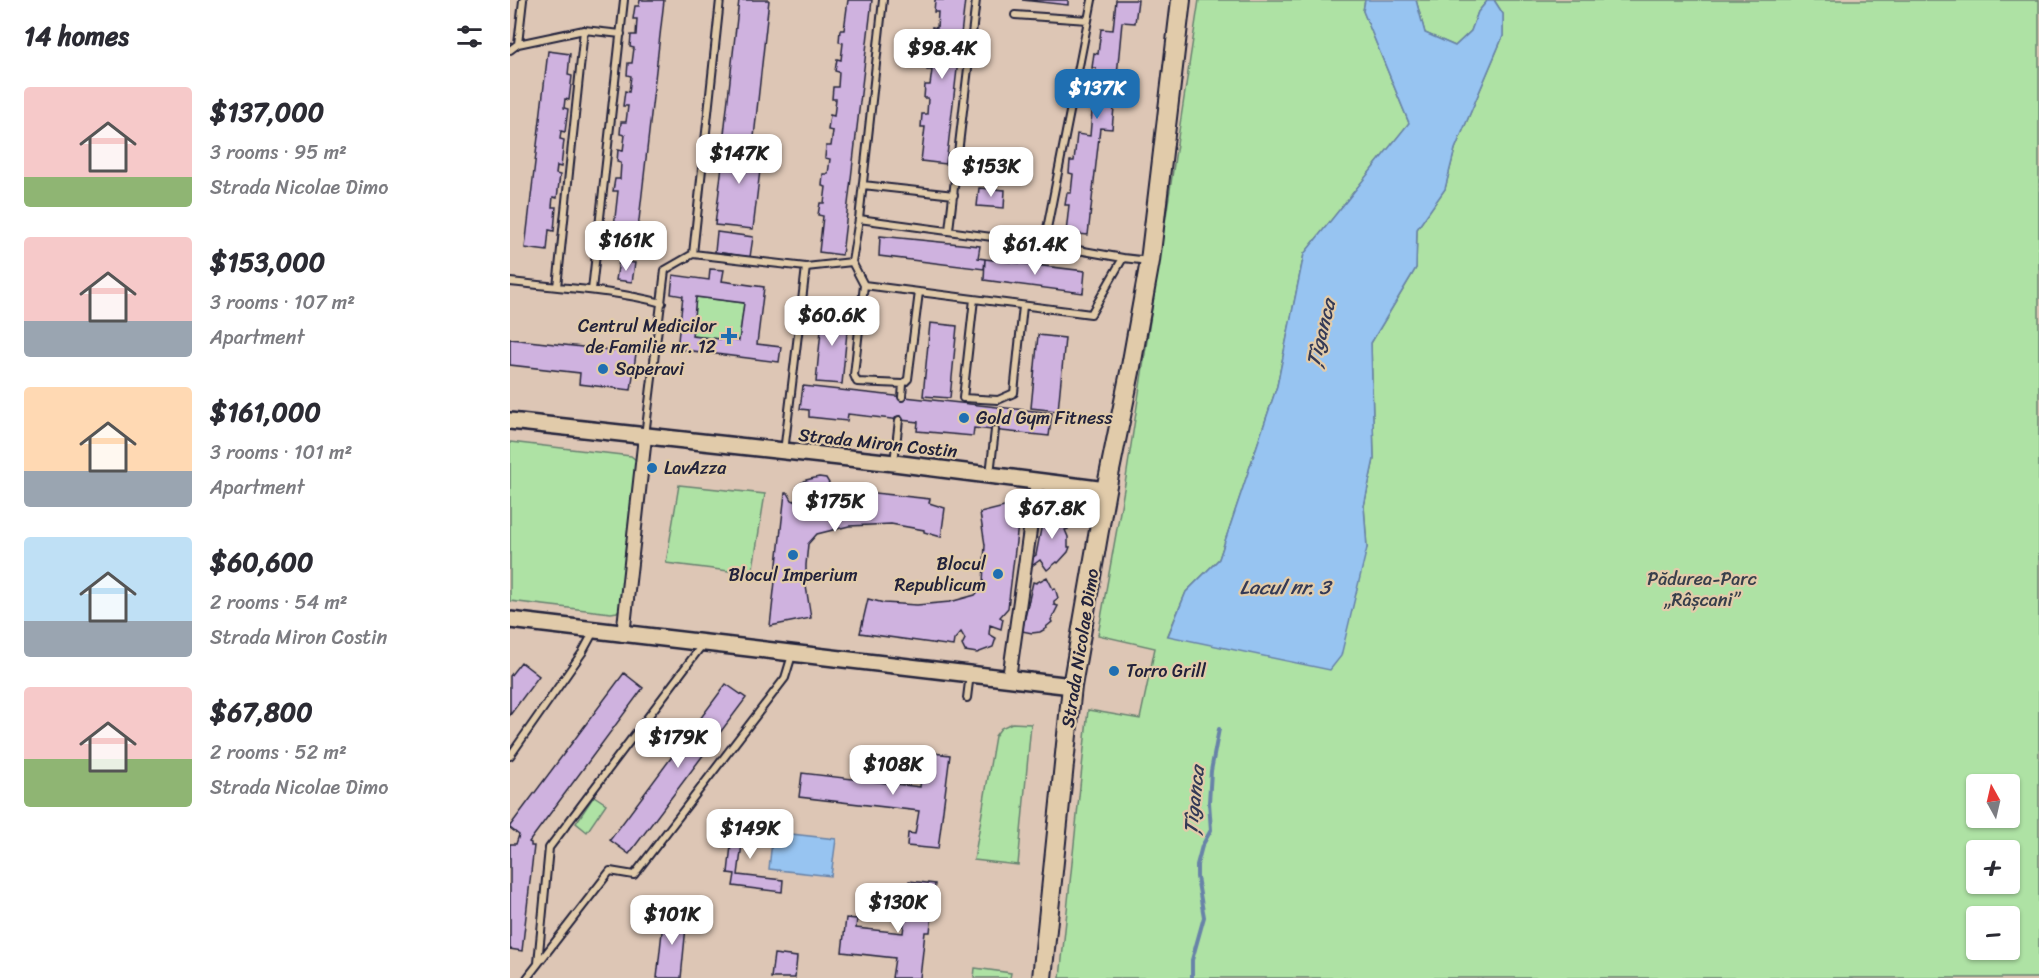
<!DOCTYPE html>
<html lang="en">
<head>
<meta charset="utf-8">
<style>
	body { margin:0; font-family:Sriracha,sans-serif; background:#f7f7f7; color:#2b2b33; height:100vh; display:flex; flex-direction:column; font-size:22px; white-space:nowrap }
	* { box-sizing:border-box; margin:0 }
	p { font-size:20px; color:#7c7c81 }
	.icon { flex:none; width:33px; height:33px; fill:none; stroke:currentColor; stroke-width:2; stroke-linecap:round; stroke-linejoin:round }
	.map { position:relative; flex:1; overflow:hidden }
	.drawer { display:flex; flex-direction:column; background:#fff; width:510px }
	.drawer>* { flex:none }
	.needle { width:39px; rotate:352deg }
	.controls { position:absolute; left:1456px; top:774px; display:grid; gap:12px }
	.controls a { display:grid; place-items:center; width:54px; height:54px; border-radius:6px; background:#fff; box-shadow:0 2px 4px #0004; font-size:30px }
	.price { position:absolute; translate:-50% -51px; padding:0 14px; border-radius:12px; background:#fff; color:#222; font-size:20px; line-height:39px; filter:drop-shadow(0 2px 3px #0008) }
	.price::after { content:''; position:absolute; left:50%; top:36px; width:18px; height:14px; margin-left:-9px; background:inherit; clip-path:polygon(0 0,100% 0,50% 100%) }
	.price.selected { background:#1f6fb2; color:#fff }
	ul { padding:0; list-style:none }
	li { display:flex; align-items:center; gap:18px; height:150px; padding:0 24px }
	li span { display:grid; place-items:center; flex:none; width:168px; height:120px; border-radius:6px; color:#555 }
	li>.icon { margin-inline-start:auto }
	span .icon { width:72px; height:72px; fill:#fffc; stroke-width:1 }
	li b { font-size:26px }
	h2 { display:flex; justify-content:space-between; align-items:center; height:72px; padding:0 24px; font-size:26px }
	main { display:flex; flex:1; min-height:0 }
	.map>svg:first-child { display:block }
</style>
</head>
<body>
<main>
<section class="drawer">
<h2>14 homes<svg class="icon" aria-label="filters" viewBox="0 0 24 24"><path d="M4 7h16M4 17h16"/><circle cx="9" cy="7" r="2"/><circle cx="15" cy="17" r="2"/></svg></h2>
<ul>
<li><span style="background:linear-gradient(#f6c9c9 75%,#8fb573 0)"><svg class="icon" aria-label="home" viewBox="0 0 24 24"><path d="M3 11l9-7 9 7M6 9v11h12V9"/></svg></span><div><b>$137,000</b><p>3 rooms · 95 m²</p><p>Strada Nicolae Dimo</p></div></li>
<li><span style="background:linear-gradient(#f6c9c9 70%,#9aa5b1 0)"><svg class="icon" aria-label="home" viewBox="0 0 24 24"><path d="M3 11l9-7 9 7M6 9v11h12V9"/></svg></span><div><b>$153,000</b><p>3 rooms · 107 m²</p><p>Apartment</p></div></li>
<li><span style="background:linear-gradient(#ffd9b3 70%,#9aa5b1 0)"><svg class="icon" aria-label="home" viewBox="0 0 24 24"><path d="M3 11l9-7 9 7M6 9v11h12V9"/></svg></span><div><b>$161,000</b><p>3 rooms · 101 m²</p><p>Apartment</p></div></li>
<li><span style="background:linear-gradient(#bfe0f5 70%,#9aa5b1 0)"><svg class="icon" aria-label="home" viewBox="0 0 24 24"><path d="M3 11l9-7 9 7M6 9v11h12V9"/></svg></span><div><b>$60,600</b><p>2 rooms · 54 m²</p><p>Strada Miron Costin</p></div></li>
<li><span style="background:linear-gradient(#f6c9c9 60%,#8fb573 0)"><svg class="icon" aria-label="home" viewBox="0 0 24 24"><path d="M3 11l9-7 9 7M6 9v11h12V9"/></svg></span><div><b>$67,800</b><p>2 rooms · 52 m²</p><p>Strada Nicolae Dimo</p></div></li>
</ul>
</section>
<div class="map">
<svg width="1529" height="978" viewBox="0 0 1529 978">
	<rect width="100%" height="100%" fill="#ddc6b5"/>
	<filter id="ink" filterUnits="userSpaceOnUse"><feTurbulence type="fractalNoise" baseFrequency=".0167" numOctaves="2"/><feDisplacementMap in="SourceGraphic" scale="12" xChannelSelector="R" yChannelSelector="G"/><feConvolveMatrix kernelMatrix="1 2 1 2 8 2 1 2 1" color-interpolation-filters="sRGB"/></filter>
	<g filter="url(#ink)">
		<!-- green -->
		<path fill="#aee2a4" stroke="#688270" stroke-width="1.5" fill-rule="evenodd" d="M689,0H855L853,11L899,123L794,254L767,386L709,559L676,592L658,635L857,548L854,506L864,459L861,343L906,268L907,229L935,189L945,149L993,36V14L984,0H1529V978H550L578,710L630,719L645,648L588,635L616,478ZM1467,784H1500V818H1467ZM1467,850H1500V884H1467ZM1467,916H1500V950H1467Z
			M906,0H978L968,12L961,31L945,46L915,33Z
			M186,297L234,303L229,341L182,336Z
			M0,442L121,456L126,460L111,607L107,612L101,613L0,601Z
			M169,485L255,494L242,574L156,563Z
			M502,723L521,724L508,865L464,860L485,736L491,728Z
			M84,796L96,804L77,832L66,823Z
			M465,968L501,973L500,978H464Z"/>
		<!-- water -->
		<path fill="#97c4f1" stroke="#6883a8" stroke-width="1.5" d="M855,0H906L915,33L945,46L961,31L968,12L978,0H984L993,14V36L945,149L935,189L907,229L906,268L861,343L864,459L854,506L857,548L831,656L820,670L658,636L676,592L709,559L767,386L794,254L899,123L853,11Z
			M263,832L326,839L321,876L259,869Z"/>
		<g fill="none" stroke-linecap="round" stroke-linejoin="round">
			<!-- stream -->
			<path stroke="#6883a8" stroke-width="4" d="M682,978V960L694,917L687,877V865L692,846L701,830L699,802L701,771L709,729"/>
		</g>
		<!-- building -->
		<path fill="#cfb2df" stroke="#22223b" stroke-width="1.5" fill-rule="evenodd" d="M130,0H154L128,229L104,227L108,191H103L105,179H110L111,163L107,162L108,150L113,151L115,135L110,134L111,122H116L118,106H113L115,91L119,92L121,76L117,75L118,63H122L124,48L120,47L121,35H126L127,19H123L125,6H129Z
			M229,0H259L244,137L214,134Z
			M338,0H362L332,255L309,252L313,216L308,215L310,203H314L316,187L312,186L313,174H318L320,159L315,158L316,146H321L323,131L318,130L320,115L324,116L326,99H322L323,87H328L329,72L325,71L327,59L331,60L333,43L329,42L330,30H334Z
			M425,0H455L436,164L411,161L415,127H411L412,114H417L418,98H414L415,85H420L422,70H417L419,54L423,55L425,41L421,40L422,27L427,28L428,12H424Z
			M512,0H558V5Z
			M606,0H628L625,23L612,22L602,129L590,128L578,235L556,233L559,205H555L557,193H561L563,174L559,173L560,161H564L567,134L580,136L583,100L579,99L580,88H584L586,68H582L584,53L588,54L591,29L603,30Z
			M38,51L60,54L58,75L62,76L59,100L55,99L54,108L58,109L55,132L51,131L50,139L54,140L51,167L47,166L46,174L50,175L47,198L43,197L42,207H46L44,231L39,230L37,251L15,248Z
			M215,140L253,145L243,229L205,225Z
			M469,188L495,190L494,208L467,206Z
			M207,232L243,237L240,257L205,252Z
			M370,236L470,246L468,258L475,259L474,269L369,256Z
			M475,259L575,271L573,293L474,280Z
			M109,261L125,263L122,282L106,280Z
			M200,269L214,270L212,281L254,287L247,344L271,347L269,362L167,349L173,296L161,294L163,275L199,280ZM186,297L234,303L229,341L182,336Z
			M313,309L339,311L332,384L306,382Z
			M420,323L447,326L440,398L413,396Z
			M528,335L555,338L548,411L521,408Z
			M0,339L126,353L121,390L69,384L70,373L0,365Z
			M293,386L542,413L539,436L464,428L463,436L407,431L408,422L338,414L337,421L299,417V410L290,409Z
			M309,477L316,478L319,483L316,491L320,498L328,489L420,499L419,503L435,508L431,537L414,532V530L381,524L339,526L307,534L298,544L296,565V586L301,618L260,626L275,493H278L282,500L291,504L292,496L287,494V486L296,480Z
			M498,506L510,508L498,608L490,617L493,619L491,629L480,625L479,634L486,638L483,647L467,653L455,651L452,645L455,639L451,632L444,640L443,646L350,633L358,599L374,603L407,605L440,602L465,595L473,586L474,562L475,545L470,513Z
			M535,508L548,513L547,514L554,520L553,522L558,529L555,530L558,537V547H560L558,552L548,563L547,562L537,570L530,560L523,565L519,560L526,555Z
			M537,577L543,589L545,588L548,598L544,601V605L548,606L541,620L542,622L536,627L537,628L530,632L522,633L512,631L523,582L526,583Z
			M11,662L29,676L0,715V676Z
			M114,673L133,688L19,842L21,843V846H24L12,951L0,949V844H6L9,835L0,828V826Z
			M216,684L236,698L119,854L100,840Z
			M414,752L440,755L428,849L397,846L398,833L405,834L409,811L289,797L292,773L410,787Z
			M230,822L260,826L258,839L233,836L228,875L273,880L272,892L223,886L225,874L218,873L222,836H228Z
			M399,881L425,884L420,932H415L410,978H382L385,958L332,952L336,918L347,919L346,928L393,933Z
			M154,913L177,916L171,978H147Z
			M264,954L287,957L285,978H261Z"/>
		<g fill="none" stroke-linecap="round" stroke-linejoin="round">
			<defs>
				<path id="service" d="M373,0L349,219L342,262L354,285L581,314L613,258L639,261
					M505,15L578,20
					M8,44L13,0
					M0,50L8,44L74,30
					M353,185L444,195
					M349,219L534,244L613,258
					M439,230L466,0
					M534,244L582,0
					M183,254L296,267L342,262
					M0,282C51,288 103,290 152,303
					M354,285L344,375L347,382L393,384L398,379L409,292
					M47,287L74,30L111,34
					M82,290L114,0
					M464,299L453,398L488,400L504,393L513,306
					M392,397L393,384
					M135,436L155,270L183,254L210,0
					M274,452L296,267
					M384,462L389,420
					M480,474L485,430
					M457,698L460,674
					M0,756L72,653L84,631
					M28,963L39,848L193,644
					M17,978L100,871L124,875L275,678L282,655"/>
				<path id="minor" d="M113,635L135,437
					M499,678L527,481"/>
				<path id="tertiary" d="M0,421L384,463L596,490
					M0,620L562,686"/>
				<path id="secondary" d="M532,978L562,686L596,490L620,372L640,261L671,0"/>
			</defs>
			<!-- service casing -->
			<use href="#service" stroke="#22223b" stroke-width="10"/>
			<!-- minor casing -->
			<use href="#minor" stroke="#22223b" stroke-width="16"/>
			<!-- tertiary casing -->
			<use href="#tertiary" stroke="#22223b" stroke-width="20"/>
			<!-- secondary casing -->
			<use href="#secondary" stroke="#22223b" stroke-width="22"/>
			<!-- service -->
			<use href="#service" stroke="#e1cbaa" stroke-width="6"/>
			<!-- minor -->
			<use href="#minor" stroke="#e1cbaa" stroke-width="12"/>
			<!-- tertiary -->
			<use href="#tertiary" stroke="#e1cbaa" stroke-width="15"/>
			<!-- secondary -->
			<use href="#secondary" stroke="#e1cbaa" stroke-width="18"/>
		</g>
	</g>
	<!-- markers -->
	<g fill="#1f6fb2" stroke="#e1cbaa" stroke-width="2">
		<path d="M216 327h6v6h6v6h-6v6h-6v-6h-6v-6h6z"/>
		<circle cx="93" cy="369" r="6"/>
		<circle cx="454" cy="418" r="6"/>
		<circle cx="142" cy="468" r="6"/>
		<circle cx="283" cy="555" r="6"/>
		<circle cx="488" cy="574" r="6"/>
		<circle cx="604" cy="671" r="6"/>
	</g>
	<g text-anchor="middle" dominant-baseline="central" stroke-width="4.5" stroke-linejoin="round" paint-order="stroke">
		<!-- poi labels -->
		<g font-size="18" fill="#22223b" stroke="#e1cbaa" text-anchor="start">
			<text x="206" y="326" text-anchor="end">Centrul Medicilor<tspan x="206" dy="21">de Familie nr. 12</tspan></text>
			<text x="105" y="369">Saperavi</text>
			<text x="466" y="418">Gold Gym Fitness</text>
			<text x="154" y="468">LavAzza</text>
			<text x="476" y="564" text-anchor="end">Blocul<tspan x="476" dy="21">Republicum</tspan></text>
			<text x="283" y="575" text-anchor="middle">Blocul Imperium</text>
			<text x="616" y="671">Torro Grill</text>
		</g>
		<!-- street labels -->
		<g font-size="18" fill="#22223b" stroke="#e1cbaa">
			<text transform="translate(368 443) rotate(6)">Strada Miron Costin</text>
			<text transform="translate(570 648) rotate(-81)">Strada Nicolae Dimo</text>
		</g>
		<!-- park labels -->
		<g font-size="18" fill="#373f4b" stroke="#e1cbaa">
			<text x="1192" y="579">Pădurea-Parc<tspan x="1192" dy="21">„Râșcani”</tspan></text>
		</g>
		<!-- water labels -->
		<g font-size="20" font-style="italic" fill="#343a56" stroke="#e1cbaa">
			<text transform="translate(811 333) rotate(-76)">Țîganca</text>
			<text x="775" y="587">Lacul nr. 3</text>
			<text transform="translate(684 800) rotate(-84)">Țîganca</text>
		</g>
	</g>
</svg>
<div class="controls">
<a><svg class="needle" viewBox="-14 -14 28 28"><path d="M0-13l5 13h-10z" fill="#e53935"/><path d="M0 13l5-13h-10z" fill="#7c7c81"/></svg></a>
<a>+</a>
<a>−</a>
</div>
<b class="price" style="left:432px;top:80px">$98.4K</b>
<b class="price selected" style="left:587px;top:120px">$137K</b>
<b class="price" style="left:229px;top:185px">$147K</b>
<b class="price" style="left:481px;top:198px">$153K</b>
<b class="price" style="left:116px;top:272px">$161K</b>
<b class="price" style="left:525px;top:276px">$61.4K</b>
<b class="price" style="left:322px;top:347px">$60.6K</b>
<b class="price" style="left:325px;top:533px">$175K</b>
<b class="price" style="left:542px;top:540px">$67.8K</b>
<b class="price" style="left:168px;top:769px">$179K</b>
<b class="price" style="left:383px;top:796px">$108K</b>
<b class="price" style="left:240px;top:860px">$149K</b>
<b class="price" style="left:388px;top:934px">$130K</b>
<b class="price" style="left:162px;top:946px">$101K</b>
</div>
</main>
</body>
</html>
